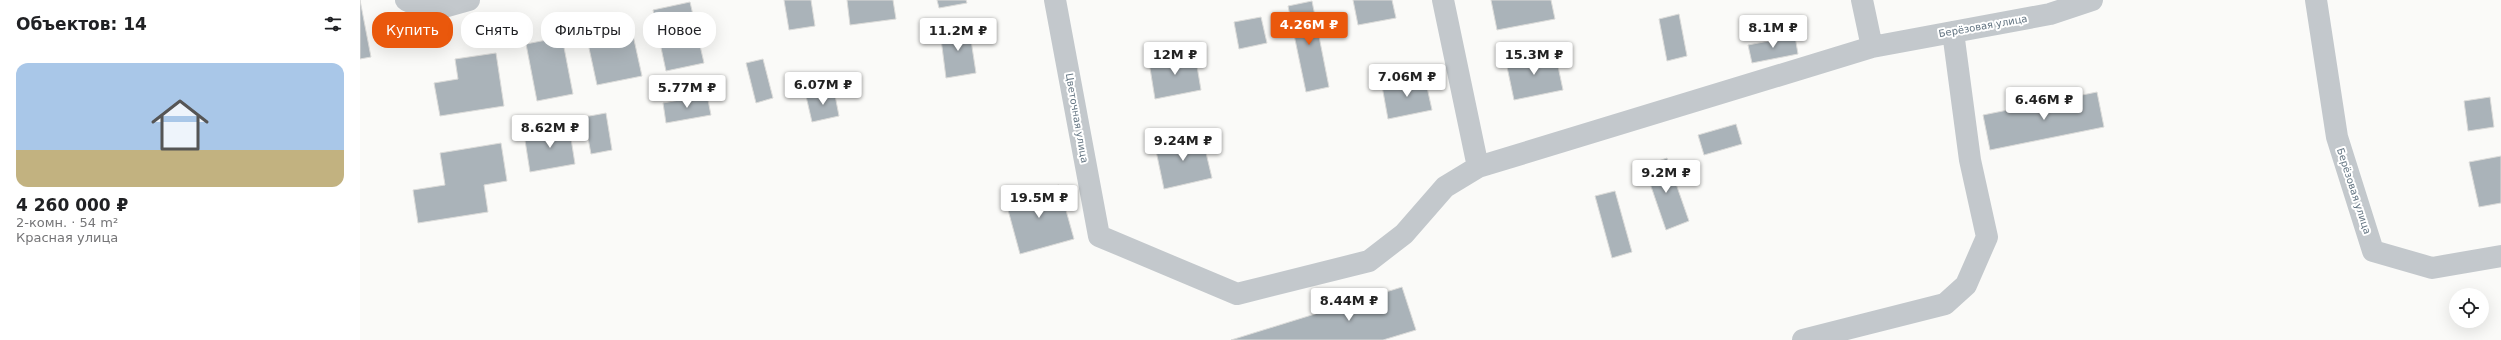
<!DOCTYPE html>
<html lang="ru">
<head>
<meta charset="utf-8">
<style>
	body { margin:0; font-family:"DejaVu Sans",sans-serif; background:#f6f6f6; color:#202124; height:100vh; display:flex; flex-direction:column; font-size:15px; white-space:nowrap }
	* { box-sizing:border-box; margin:0 }
	p { font-size:13px; color:#757577 }
	.icon { flex:none; width:22px; height:22px; fill:none; stroke:currentColor; stroke-width:2; stroke-linecap:round; stroke-linejoin:round }
	.map { position:relative; flex:1; overflow:hidden }
	.panel { display:flex; flex-direction:column; background:#fff; width:360px }
	.panel>* { flex:none }
	.top-card { position:absolute; left:12px; top:12px; width:380px; height:36px; display:flex; gap:8px }
	.tools { position:absolute; left:2089px; top:288px; display:grid; gap:8px }
	.tools a { display:grid; place-items:center; width:40px; height:40px; border-radius:50%; background:#fff; box-shadow:0 4px 16px #0002; font-size:20px }
	.price { position:absolute; translate:-50% -34px; padding:0 9px; border-radius:4px; background:#fff; color:#222; font-size:13px; line-height:26px; filter:drop-shadow(0 1px 2px #0008) }
	.price::after { content:''; position:absolute; left:50%; top:24px; width:12px; height:9px; margin-left:-6px; background:inherit; clip-path:polygon(0 0,100% 0,50% 100%) }
	.price.on { background:#ea580c; color:#fff }
	ul { padding:0; list-style:none }
	li { display:grid; align-content:center; gap:8px; height:212px; padding:0 16px }
	li+li { border-top:1px solid #e0e0e0 }
	li span { display:grid; place-items:center; height:124px; border-radius:12px; color:#555 }
	li>.icon { margin-inline-start:auto }
	span .icon { width:72px; height:72px; fill:#fffc; stroke-width:1 }
	li b { font-size:17px }
	h2 { display:flex; justify-content:space-between; align-items:center; height:48px; padding:0 16px; font-size:17px }
	.chip { padding:0 14px; border-radius:16px; background:#fff; box-shadow:0 4px 16px #0002; font-size:14px; line-height:36px }
	.chip.on { background:#ea580c; color:#fff }
	main { display:flex; flex:1; min-height:0 }
	.map>svg:first-child { display:block }
</style>
</head>
<body>
<main>
<section class="panel">
<h2>Объектов: 14<svg class="icon" aria-label="filters" viewBox="0 0 24 24"><path d="M4 7h16M4 17h16"/><circle cx="9" cy="7" r="2"/><circle cx="15" cy="17" r="2"/></svg></h2>
<ul>
<li><span style="background:linear-gradient(#a9c7e8 70%,#c2b280 0)"><svg class="icon" aria-label="home" viewBox="0 0 24 24"><path d="M3 11l9-7 9 7M6 9v11h12V9"/></svg></span><div><b>4 260 000 ₽</b><p>2-комн. · 54 m²</p><p>Красная улица</p></div></li>
</ul>
</section>
<div class="map">
<svg width="2141" height="340" viewBox="0 0 2141 340">
	<rect width="100%" height="100%" fill="#fafaf8"/>
	<!-- building -->
	<path fill="#aab3b9" stroke="#dcdcda" d="M0,0L11,57L0,59Z
		M424,0H451L455,26L429,30Z
		M487,0H533L536,19L490,25Z
		M577,0H606L607,3L579,8Z
		M993,0H1032L1036,18L998,25Z
		M1131,0H1191L1195,19L1137,30Z
		M952,1L969,87L946,92L928,6Z
		M330,2L344,63L306,71L293,10Z
		M1319,14L1327,56L1307,61L1299,19Z
		M269,17L282,76L237,85L224,25Z
		M901,17L907,43L879,49L874,22Z
		M609,27L616,73L586,78L580,31Z
		M1435,36L1438,54L1392,63L1388,45Z
		M202,37L213,94L177,101L166,44Z
		M1195,52L1203,90L1154,100L1146,62Z
		M136,53L144,106L80,116L74,83L98,79L95,59Z
		M835,54L841,90L795,99L789,62Z
		M403,59L413,98L396,103L386,63Z
		M1065,78L1072,110L1028,119L1022,86Z
		M474,90L479,116L452,122L446,96Z
		M1737,92L1744,127L1630,150L1623,115Z
		M347,95L351,115L306,123L303,103Z
		M2130,97L2134,127L2108,131L2104,101Z
		M246,113L252,150L231,154L224,117Z
		M1376,124L1382,144L1344,155L1338,135Z
		M209,126L215,164L170,172L164,134Z
		M842,136L852,178L804,189L795,146Z
		M141,143L147,181L124,185L128,212L58,223L53,190L85,185L80,153Z
		M2141,156V203L2119,207L2109,162Z
		M1307,158L1329,221L1306,230L1284,166Z
		M699,185L714,239L660,254L645,199Z
		M1255,191L1272,252L1252,258L1235,196Z
		M1042,287L1056,330L1023,340H871Z"/>
	<g fill="none" stroke-linecap="round" stroke-linejoin="round">
		<!-- minor -->
		<path stroke="#c3c8cc" stroke-width="22" d="M46,0L70,11L109,0
			M695,0L739,236L877,294L1009,261L1044,234L1085,187L1118,167L1512,47L1690,14L1732,0
			M1083,0L1118,167
			M1502,0L1512,47
			M1956,0L1977,137L2013,251L2072,268L2141,256
			M1443,340L1585,304L1606,285L1627,237L1610,160L1593,32"/>
	</g>
	<g text-anchor="middle" dominant-baseline="central" stroke-width="4" stroke-linejoin="round" paint-order="stroke">
		<!-- street labels -->
		<g font-size="10" fill="#657683" stroke="#fff">
			<text transform="translate(1623 26) rotate(-10)">Берёзовая улица</text>
			<text transform="translate(717 118) rotate(80)">Цветочная улица</text>
			<text transform="translate(1994 191) rotate(72)">Берёзовая улица</text>
		</g>
	</g>
</svg>
<div class="tools">
<a><svg class="icon" aria-label="locate" viewBox="0 0 24 24"><circle cx="12" cy="12" r="6"/><path d="M12 2v4M12 18v4M2 12h4M18 12h4"/></svg></a>
</div>
<b class="price on" style="left:949px;top:46px">4.26M ₽</b>
<b class="price" style="left:1413px;top:49px">8.1M ₽</b>
<b class="price" style="left:598px;top:52px">11.2M ₽</b>
<b class="price" style="left:815px;top:76px">12M ₽</b>
<b class="price" style="left:1174px;top:76px">15.3M ₽</b>
<b class="price" style="left:1047px;top:98px">7.06M ₽</b>
<b class="price" style="left:463px;top:106px">6.07M ₽</b>
<b class="price" style="left:327px;top:109px">5.77M ₽</b>
<b class="price" style="left:1684px;top:121px">6.46M ₽</b>
<b class="price" style="left:190px;top:149px">8.62M ₽</b>
<b class="price" style="left:823px;top:162px">9.24M ₽</b>
<b class="price" style="left:1306px;top:194px">9.2M ₽</b>
<b class="price" style="left:679px;top:219px">19.5M ₽</b>
<b class="price" style="left:989px;top:322px">8.44M ₽</b>
<div class="top-card">
<a class="chip on">Купить</a>
<a class="chip">Снять</a>
<a class="chip">Фильтры</a>
<a class="chip">Новое</a>
</div>
</div>
</main>
</body>
</html>
